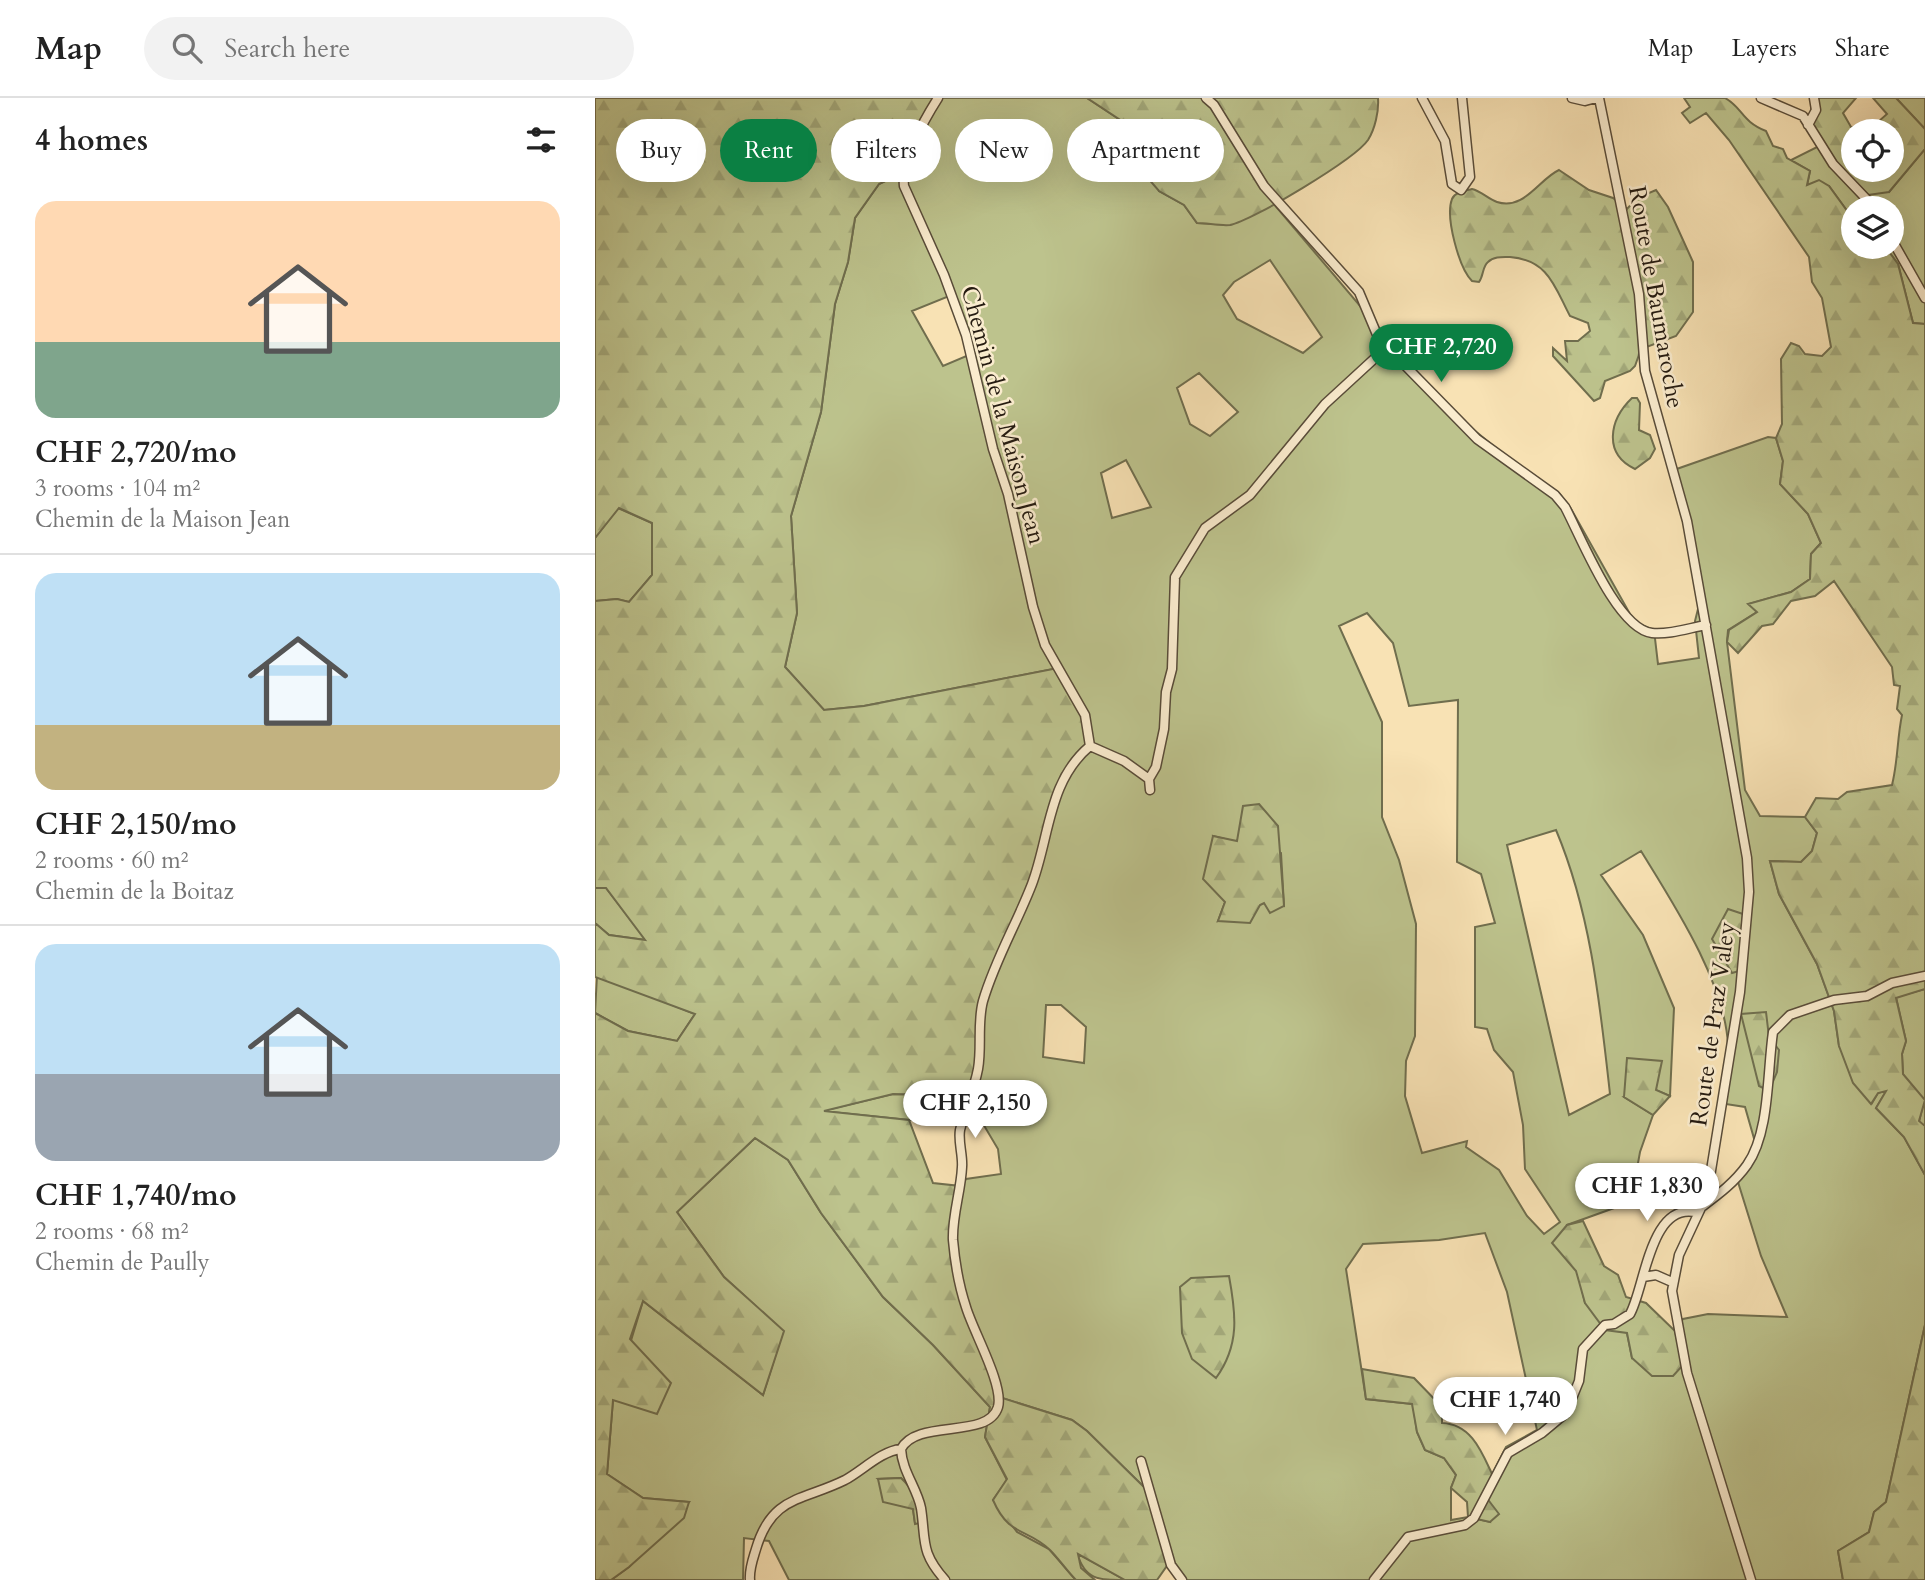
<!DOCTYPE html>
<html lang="en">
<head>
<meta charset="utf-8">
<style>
	body { margin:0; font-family:Cardo,serif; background:#f2f2f2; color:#222; height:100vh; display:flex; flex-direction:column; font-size:26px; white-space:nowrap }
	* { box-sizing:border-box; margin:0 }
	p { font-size:23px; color:#767676 }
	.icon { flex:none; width:38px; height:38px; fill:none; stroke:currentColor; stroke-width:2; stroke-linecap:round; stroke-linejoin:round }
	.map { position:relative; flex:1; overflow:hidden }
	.side { display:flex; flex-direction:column; background:#fff; width:595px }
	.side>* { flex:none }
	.top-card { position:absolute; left:21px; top:21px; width:665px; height:63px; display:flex; gap:14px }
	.fabs { position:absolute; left:1246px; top:21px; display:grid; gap:14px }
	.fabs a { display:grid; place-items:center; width:63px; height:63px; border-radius:50%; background:#fff; box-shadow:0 7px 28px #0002; font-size:35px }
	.price { position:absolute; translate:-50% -60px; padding:0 16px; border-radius:24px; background:#fff; color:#222; font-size:23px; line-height:46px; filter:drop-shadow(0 2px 4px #0008) }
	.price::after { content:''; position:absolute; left:50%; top:42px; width:21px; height:16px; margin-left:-10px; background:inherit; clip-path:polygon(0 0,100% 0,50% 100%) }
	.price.current { background:#0b8043; color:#fff }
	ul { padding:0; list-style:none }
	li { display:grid; align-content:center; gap:14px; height:371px; padding:0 35px }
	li+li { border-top:2px solid #e0e0e0 }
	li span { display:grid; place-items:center; height:217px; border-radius:21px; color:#555 }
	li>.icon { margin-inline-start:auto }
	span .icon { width:126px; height:126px; fill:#fffc; stroke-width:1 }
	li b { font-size:30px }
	h2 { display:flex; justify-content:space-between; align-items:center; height:84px; padding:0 35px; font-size:30px }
	.tag { padding:0 24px; border-radius:32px; background:#fff; box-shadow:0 7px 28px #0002; font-size:24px; line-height:63px }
	.tag.current { background:#0b8043; color:#fff }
	header { display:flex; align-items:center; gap:42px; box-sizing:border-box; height:98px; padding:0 35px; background:#fff; border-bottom:2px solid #e0e0e0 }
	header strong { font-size:33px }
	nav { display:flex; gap:38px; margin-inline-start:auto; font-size:24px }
	.search { width:490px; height:63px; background:#f2f2f2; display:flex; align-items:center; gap:18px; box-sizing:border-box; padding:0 24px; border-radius:38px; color:#767676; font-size:26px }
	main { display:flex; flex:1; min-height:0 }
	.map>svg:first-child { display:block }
</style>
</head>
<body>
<header>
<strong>Map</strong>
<div class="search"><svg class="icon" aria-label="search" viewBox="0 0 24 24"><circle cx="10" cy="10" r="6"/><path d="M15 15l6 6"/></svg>Search here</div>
<nav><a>Map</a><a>Layers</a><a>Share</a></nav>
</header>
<main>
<section class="side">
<h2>4 homes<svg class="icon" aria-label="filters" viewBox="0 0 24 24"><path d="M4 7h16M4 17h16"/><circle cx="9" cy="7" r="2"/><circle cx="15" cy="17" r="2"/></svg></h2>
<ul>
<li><span style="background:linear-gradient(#ffd9b3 65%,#7fa58c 0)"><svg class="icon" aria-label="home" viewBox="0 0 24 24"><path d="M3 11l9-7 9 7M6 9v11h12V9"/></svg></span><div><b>CHF 2,720/mo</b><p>3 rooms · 104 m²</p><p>Chemin de la Maison Jean</p></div></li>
<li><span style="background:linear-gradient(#bfe0f5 70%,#c2b280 0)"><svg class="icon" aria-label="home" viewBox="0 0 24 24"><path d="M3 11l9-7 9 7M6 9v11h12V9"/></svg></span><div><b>CHF 2,150/mo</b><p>2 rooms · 60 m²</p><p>Chemin de la Boitaz</p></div></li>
<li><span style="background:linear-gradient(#bfe0f5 60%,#9aa5b1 0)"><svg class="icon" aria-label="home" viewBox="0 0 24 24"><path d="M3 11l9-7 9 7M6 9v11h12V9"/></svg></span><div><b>CHF 1,740/mo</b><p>2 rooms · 68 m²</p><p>Chemin de Paully</p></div></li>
</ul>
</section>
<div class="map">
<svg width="1330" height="1482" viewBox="0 0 1330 1482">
	<defs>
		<pattern id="forest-firs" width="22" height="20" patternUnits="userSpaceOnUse" patternTransform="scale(1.75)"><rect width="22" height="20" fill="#bdc38d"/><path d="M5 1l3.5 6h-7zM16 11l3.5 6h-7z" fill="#a2a779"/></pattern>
	</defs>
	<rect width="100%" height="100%" fill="#f8e2b4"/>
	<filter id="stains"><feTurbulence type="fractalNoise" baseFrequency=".00286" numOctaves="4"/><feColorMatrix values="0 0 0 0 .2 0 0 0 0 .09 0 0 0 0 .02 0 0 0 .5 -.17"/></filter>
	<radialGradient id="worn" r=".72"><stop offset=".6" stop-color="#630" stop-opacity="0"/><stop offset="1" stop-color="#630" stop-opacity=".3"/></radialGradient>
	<!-- grass -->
	<path fill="#bdc38d" stroke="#706e4e" stroke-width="2" fill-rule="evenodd" d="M343,0H492L548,37L564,93L589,107L602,125L635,127L678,105L826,280L879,332L918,364L964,395L975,409L1035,516L1042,525L1059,532L1063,566L1104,560L1100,523L1104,507L1089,423L1076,373L1173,339L1181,340L1188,363L1185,386L1213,416L1226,445L1216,456L1215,481L1196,494L1154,506L1162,514L1133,532L1132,544L1150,692L1165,718L1210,719L1222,735L1217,753L1206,764L1175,763L1184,796L1222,866L1239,913L1244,948L1277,1005L1283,995L1292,992L1281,1010L1309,1039L1330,1077V1227L1291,1404L1279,1414L1274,1434L1243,1453L1248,1482H587L576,1462L553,1393L492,1333L477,1322L404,1299L378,1229L358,1139L365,1088L371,1081L406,1076L403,1051L381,1014L314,1022L227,1013L298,996L349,997L383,937L463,570L269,608L229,612L190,569L202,515L196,418L226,314L240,206L253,164L260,120L284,86L307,75ZM675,162L727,239L708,255L642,221L628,197L639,184ZM354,198L374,257L348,268L317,213ZM604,275L643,314L615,338L595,326L582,290ZM531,362L556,409L517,420L506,375ZM772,515L798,545L814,608L863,602L862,764L886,776L900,825L880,829V929L892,931L899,952L918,974L928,1027L930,1071L965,1124L949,1136L932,1118L904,1072L871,1049L872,1043L827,1055L810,998L811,963L820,938L821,826L804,762L787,719V624L744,528ZM961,732C996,815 1005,907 1015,996L974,1017L912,747ZM618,738L686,755L689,808L669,805L623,823L630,804ZM1046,753C1078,805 1130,884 1133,947C1134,966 1127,987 1124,1005L1150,1009L1160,1044L1143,1084L1166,1158L1192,1219L1113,1216L1088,1221L1080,1233L1037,1260L1032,1235L990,1205L972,1127L1036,1104L1045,1054L1058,1017L1029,999L1061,992L1075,998L1079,910L1048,837L1006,777ZM451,907H466L491,929L489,965L448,959ZM890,1135L912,1194L942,1332L911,1349L888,1395L895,1424L873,1419L856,1422V1390L861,1377L849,1360L830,1352L822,1334L818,1306L771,1301L751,1171L768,1146L844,1142Z
		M1301,0H1330V31Z
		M1228,46L1242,67L1294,94L1330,51V226L1318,225L1303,166L1290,149H1297V110H1258V121L1234,88L1212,87L1215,73L1196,62Z
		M23,410L57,425V477L34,504L22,501L0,503V440Z
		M0,790H11L51,842L14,837L0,825Z
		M2,877L100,916L82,943L33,933L0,915Z
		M1330,891V1028L1327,1029L1324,1024L1329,1002L1308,977L1307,956L1311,943L1301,899Z
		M160,1040L193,1062L226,1115L288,1199L338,1247L395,1309L390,1339L412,1382L398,1402L422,1434L454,1451L481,1482H194L174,1443L149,1440L148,1482H16L34,1469L94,1404L48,1400L12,1376L18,1302L48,1203L168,1297L188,1233L129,1179L82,1114ZM306,1380L316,1389L320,1425L318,1411L283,1381Z
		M482,1455L530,1482C503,1482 490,1482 482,1455Z"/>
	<!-- forest -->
	<path fill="url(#forest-firs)" stroke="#706e4e" stroke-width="2" fill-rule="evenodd" d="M0,0H343L307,75L284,86L260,120L253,164L240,206L226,314L196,418L202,515L190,569L229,612L269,608L463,570L490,617L495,648L471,676L438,784L387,906L377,993L349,997L298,996L229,1013L314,1022L338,1085L365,1088L358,1139L361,1166L404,1299L477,1322L492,1333L553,1393L576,1462L562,1482H530L483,1456L486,1470L500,1482H481C472,1473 464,1461 455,1452C432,1430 414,1439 398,1402L412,1381L390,1339L395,1309L338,1247L288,1199L226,1115L193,1062L160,1040L82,1114L129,1179L189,1233L168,1297L48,1203L35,1241L76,1285L62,1316L18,1302L12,1376L48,1400L94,1404L89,1420L34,1469L16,1482H0V915L33,933L82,943L100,916L0,879V825L14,837L50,842L11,790H0V503L22,501L34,504L57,477V425L24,410L0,440Z
		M492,0H783C784,13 780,31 773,42C760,61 657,123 635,127C625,128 612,125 602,125L589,107L564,93L544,70L548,37Z
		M1089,0H1130C1148,10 1146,23 1171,33L1178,48L1188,51L1192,60L1215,73L1212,87L1224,82L1234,88L1258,121V149L1292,151L1303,166L1318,225L1330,226V891L1301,900L1311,943L1307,956L1308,976L1330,1002L1324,1023L1330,1028V1077L1309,1039L1281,1010L1291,993L1283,995L1276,1006L1258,985L1244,948L1239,913L1222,866L1184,796L1175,763L1206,764L1217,753L1222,735L1210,719L1221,700L1243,701L1252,694L1297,687C1303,663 1302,641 1307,617L1302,611L1305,588L1299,587L1297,569L1239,483L1220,498L1196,503L1178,526L1167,528L1143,555L1132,544L1134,532L1162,514L1153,506L1196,494L1215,481L1216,456L1226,445L1213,416L1185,386L1188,363L1181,340L1187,326L1186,261L1196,245L1204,248L1210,256L1227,258L1236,249L1227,200L1217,184L1214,159L1134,42L1111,15L1095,25L1087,15L1095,9Z
		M1216,0H1261L1248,15L1256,29L1273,33L1292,16L1278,0H1301L1330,31V51L1294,94L1273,97C1251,75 1226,53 1217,22C1215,16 1217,7 1216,0ZM1258,33H1297V72H1258Z
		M964,72L994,92L1018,100L1032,111L1042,100L1061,92L1073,109L1098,164V214L1081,238L1046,251L1040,268L1035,273L1010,283L1005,300L999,303L958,258V250L972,263L970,243H983L995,233L993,225L975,218C960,190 954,162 915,159C908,159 899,158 893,164C887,169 889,177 884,184L877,183C864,170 850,119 857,101C860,94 870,93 877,91C886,93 893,101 902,104C929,113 944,81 964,72Z
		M1037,300H1042L1045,305L1044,332L1055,337L1060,351L1055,360L1040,371C1008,356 1014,322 1037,300Z
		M664,706L683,728L689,808L675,815L669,805L665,807L655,825L623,823L630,804L608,781L618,738L642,743L648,708Z
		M1133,811L1148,816L1144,873L1137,875L1117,841Z
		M1171,914L1174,939L1184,952L1182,974L1174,993L1164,988L1146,916Z
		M1032,960L1067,963L1061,992L1075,998L1058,1017L1029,999Z
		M988,1123L1009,1168L1023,1177L1031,1199L1051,1205L1080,1233L1088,1267L1078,1278H1057L1037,1260L1032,1235L1010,1232L990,1205L981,1173L957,1145L972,1127Z
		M634,1178C641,1216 645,1247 621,1280L597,1261L587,1235L585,1189L596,1180Z
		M1330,1227V1482H1248L1243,1453L1274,1434L1279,1414L1291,1404Z
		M767,1271L819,1280L847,1309V1325C877,1326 887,1355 898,1378L888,1395L904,1416L895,1424L873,1419L872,1404L856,1390L861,1377L849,1360L830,1352L822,1334L817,1306L771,1301Z
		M306,1380C320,1393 324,1406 325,1425L320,1426L318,1411L288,1404L283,1381Z"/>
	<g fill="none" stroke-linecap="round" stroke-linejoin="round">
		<defs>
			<path id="street" d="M343,0C329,22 306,63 309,88L349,177L371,237L398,351L413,396L438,509L450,547L490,617L495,648
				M611,0L619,7L669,88L764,194L783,239L792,249L882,341L960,397L970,409C986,439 1022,531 1057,535C1074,537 1094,530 1111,527
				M827,0L850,43L857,86L866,92L875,79L867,0
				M977,0L990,3L1001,0
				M1004,0L1044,196L1050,273L1092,423L1152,760L1154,794L1145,894L1112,1097L1084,1157L1077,1193L1092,1275L1156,1482
				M1166,0L1208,18L1238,66L1280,110
				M1213,27L1221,12L1219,0
				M1297,142L1330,200
				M495,648L529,663L554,681
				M555,692L554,681L561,669L569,631L571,594L577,571L580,479L610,430L655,397L730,306L792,249
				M1108,1108C1124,1096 1140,1084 1152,1067C1175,1034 1172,975 1178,934L1195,917L1239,902L1272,898L1297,885L1330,878
				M1048,1179L1061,1177L1077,1184
				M546,1363L576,1467L587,1482
				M155,1482C154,1471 158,1461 161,1451C177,1397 208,1403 250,1382C267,1373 286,1353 306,1351
				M350,1482C325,1454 331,1443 326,1410C322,1390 307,1373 306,1351C322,1320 393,1342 403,1309C409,1287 378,1233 371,1209C364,1188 360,1165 358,1142C357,1118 366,1093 367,1069C368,1057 363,1044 365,1032C370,1012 379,992 383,971C387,949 382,925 388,903C400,862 422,825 437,786C455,738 453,683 495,648
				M779,1482L813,1439L870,1427L879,1420L913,1355L947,1335L971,1315L984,1283L988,1251L1010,1227L1019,1226L1035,1216C1050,1190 1055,1101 1103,1115"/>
		</defs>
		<!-- street casing -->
		<use href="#street" stroke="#594c39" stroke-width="11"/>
		<!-- street -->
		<use href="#street" stroke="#faecce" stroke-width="8"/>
	</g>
	<g text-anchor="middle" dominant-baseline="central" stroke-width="5" stroke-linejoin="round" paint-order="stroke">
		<!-- street labels -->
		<g font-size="24" fill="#241a10" stroke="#faecce">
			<text transform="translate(1061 199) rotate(80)">Route de Baumaroche</text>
			<text transform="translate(408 317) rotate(75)">Chemin de la Maison Jean</text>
			<text transform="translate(1118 926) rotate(-82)">Route de Praz Valey</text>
		</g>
	</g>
	<rect width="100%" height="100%" filter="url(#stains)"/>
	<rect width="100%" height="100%" fill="url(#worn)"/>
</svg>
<div class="fabs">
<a><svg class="icon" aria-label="locate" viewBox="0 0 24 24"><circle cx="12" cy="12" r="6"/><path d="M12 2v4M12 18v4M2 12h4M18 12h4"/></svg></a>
<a><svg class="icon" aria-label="layers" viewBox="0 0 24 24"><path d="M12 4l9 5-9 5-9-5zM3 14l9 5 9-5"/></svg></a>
</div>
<b class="price current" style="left:846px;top:286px">CHF 2,720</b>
<b class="price" style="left:380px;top:1042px">CHF 2,150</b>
<b class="price" style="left:1052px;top:1125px">CHF 1,830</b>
<b class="price" style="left:910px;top:1339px">CHF 1,740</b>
<div class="top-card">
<a class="tag">Buy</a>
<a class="tag current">Rent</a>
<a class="tag">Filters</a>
<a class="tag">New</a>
<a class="tag">Apartment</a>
</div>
</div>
</main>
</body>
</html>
